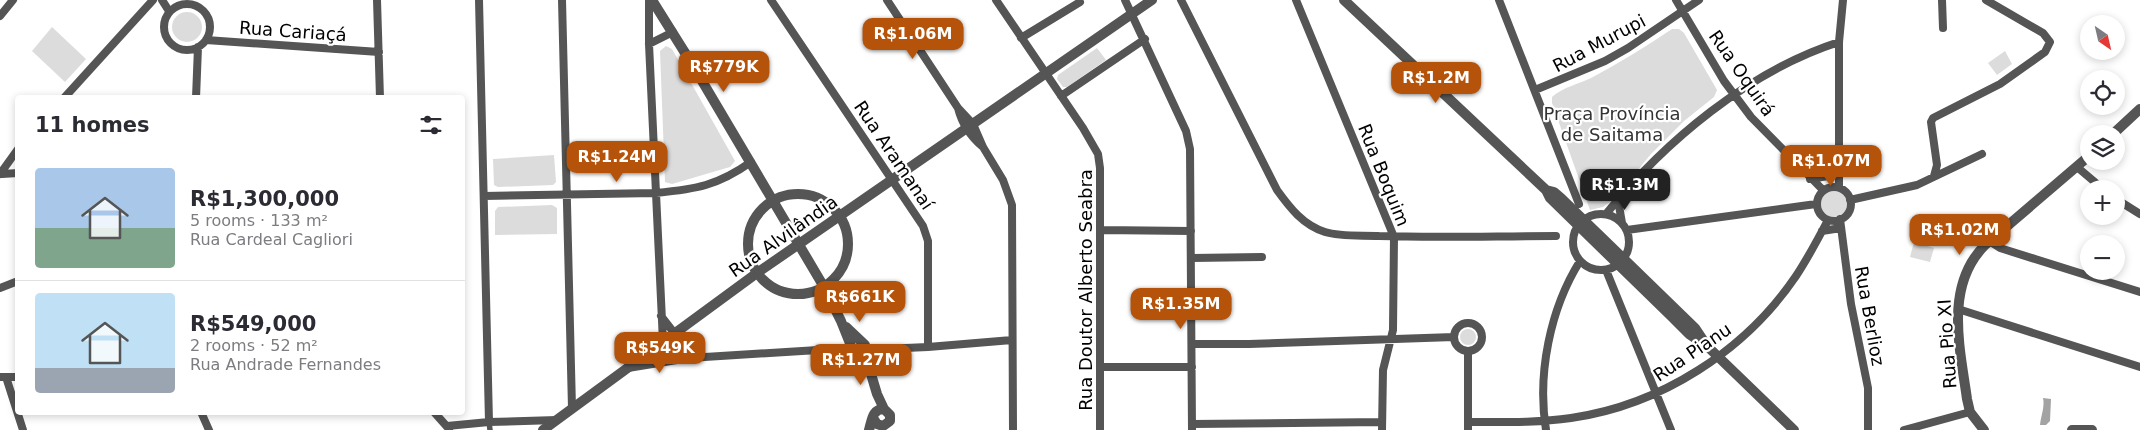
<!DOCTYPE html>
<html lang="en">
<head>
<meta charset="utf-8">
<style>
	body { margin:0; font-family:"DejaVu Sans",sans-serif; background:#f2f2f3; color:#2b2b33; height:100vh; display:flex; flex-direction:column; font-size:19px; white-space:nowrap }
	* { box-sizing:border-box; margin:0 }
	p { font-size:16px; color:#7c7c81 }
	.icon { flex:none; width:28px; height:28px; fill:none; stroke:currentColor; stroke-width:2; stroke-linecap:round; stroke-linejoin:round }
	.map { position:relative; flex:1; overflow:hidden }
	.sheet { position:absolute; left:15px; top:95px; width:450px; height:320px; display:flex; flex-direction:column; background:#fff; border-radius:5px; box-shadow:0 2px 8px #0003 }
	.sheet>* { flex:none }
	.needle { width:32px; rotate:146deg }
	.fabs { position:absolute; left:2080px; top:15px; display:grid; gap:10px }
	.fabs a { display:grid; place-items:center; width:45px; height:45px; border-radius:50%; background:#fff; box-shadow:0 2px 8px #0003; font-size:25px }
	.price { position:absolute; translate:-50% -42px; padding:0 11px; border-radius:10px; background:#b45309; color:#fff; font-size:16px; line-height:32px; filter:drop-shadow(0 1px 2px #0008) }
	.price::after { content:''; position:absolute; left:50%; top:30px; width:15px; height:11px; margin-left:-8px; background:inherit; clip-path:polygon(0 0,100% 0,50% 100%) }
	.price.current { background:#222; color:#fff }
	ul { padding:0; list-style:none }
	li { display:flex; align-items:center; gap:15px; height:125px; padding:0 20px }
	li+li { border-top:1px solid #e1e1e2 }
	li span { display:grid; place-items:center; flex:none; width:140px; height:100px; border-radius:5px; color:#555 }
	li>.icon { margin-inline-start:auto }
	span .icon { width:60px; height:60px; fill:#fffc; stroke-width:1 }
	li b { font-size:21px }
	h2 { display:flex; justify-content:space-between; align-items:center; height:60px; padding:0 20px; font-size:21px }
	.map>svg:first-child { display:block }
</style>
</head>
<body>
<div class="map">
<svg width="2140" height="430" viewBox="0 0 2140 430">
	<rect width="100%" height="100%" fill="#fff"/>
	<!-- green -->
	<path fill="#dcdcdc" d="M172 27a15 15 0 1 1 30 0a15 15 0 1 1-30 0Z
		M52,27L86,59L65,82L32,51Z
		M1672,29H1679L1684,33L1717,90L1714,97L1684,121L1651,154L1613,200L1603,207L1590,210L1552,103V97C1563,87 1579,84 1593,77C1621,62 1647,46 1672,29Z
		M666,46L672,49L735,161L730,167L672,184L665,182L660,51Z
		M1097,48L1106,60L1067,87H1063L1057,79L1058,75Z
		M2005,51L2012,64L1997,75L1988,63Z
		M554,155L556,182L553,185L498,187L494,185L493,159Z
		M1821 204a13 13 0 1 1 26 0a13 13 0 1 1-26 0Z
		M552,205L557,208V234L495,235V211L498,207Z
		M1914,242L1934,248L1930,262L1910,257Z
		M1460 337a8 8 0 1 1 16 0a8 8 0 1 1-16 0Z"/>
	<!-- water -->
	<path fill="#a3a3a3" d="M2043,398L2051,399L2050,421L2046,425H2040C2041,416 2045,406 2043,398Z"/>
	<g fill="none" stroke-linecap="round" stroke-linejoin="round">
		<!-- pedestrian -->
		<path stroke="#555" stroke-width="5.5" d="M489,422L490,430"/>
		<!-- minor -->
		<path stroke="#555" stroke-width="8" d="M162,0L169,11
			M377,0L380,98
			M479,0L489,422
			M562,0L572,408
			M649,0V44L663,342
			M771,0L923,226L928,241V347
			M887,0L958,108L973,124L983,147L1003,180L1012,205L1013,430
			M996,0L1083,128L1098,154L1100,168V430
			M1125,0L1186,131L1190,149L1192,430
			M1181,0L1277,190C1290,208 1303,225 1325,232C1341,237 1362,235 1379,236C1438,238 1497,236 1556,236
			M1296,0L1394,237L1393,330L1383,370L1382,430
			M1499,0L1579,204
			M1676,0L1724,81L1751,117L1823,190
			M1942,0L1943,28
			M164 27a23 23 0 1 1 46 0a23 23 0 1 1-46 0Z
			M0,16L13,0
			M1021,38L1080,2
			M206,40L379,52
			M649,44L673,32
			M1535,90L1605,61L1628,48L1699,0
			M1061,96L1145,39
			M64,98L153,0
			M196,98L198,47
			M958,108C962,124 971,137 983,147
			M2077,167L2103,189
			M0,174L18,149
			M2,174L18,173
			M1934,176L1937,165L1931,122L1933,118L2000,84L2045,52L2050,42L2043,33L1986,0
			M1810,179L1828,176L1838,167
			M1817 204a17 17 0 1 1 34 0a17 17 0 1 1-34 0Z
			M1839,187V42L1843,0
			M484,196L656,193C696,189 717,186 751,162
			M2116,199L2140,214
			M1618,200L1622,223
			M1850,200L1917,185L1982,154
			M1573 242a28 28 0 1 1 56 0a28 28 0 1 1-56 0Z
			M1606,214C1665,141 1749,71 1839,42
			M1840,219L1851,304L1868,388V430
			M1100,230L1191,231
			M1627,230L1816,204
			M1822,231L1841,228
			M1989,241L2000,248L2140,292
			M1192,258L1262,257
			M1606,270L1671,430
			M0,288L18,281
			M1958,309L2140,367
			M661,316L675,334
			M1454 337a14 14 0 1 1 28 0a14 14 0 1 1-28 0Z
			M669,339L677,352L689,358
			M1192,344H1249L1454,337
			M866,352L882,349L928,347L1012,340
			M1100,367H1192
			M628,368L689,358L850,348
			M0,377H18
			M6,377L23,430
			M201,412L209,430
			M434,412L449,429
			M1468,422C1502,422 1537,423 1571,418C1661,405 1745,351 1796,276C1808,258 1818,239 1828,220
			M1192,424L1382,422
			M447,426L489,422L557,420
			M1468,430V352
			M1546,430C1537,374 1550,309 1580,261
			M1904,430L1970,412"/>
		<!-- tertiary -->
		<path stroke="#555" stroke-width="10" d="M652,0L692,64L824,287L841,321L851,346V353L858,357L869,370
			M1344,0L1546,190L1550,198L1671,316L1689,334L1707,346L1794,430
			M2113,134L2140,109
			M1546,190L1554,192L1561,198L1695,328L1703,340
			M748 244a50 50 0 1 1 100 0a50 50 0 1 1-100 0Z
			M846,327L865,345V354L877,394L884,409L890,415V421L883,426L877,424L873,418
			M543,430L757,273L1152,0
			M869,430C872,420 872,409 884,409
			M1984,430L1970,412L1967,399C1960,348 1944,286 1985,245L2089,156
			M2072,430H2092"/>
	</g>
	<g text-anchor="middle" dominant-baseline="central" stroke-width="4.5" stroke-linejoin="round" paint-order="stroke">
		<!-- street labels -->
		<g font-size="18" fill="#000" stroke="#fff">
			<text transform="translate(293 31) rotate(4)">Rua Cariaçá</text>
			<text transform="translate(1599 43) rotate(-28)">Rua Murupi</text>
			<text transform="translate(1742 73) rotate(55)">Rua Oquirá</text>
			<text transform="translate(894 155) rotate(56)">Rua Aramanaí</text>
			<text transform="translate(1384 175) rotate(68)">Rua Boquim</text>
			<text transform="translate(783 236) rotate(-35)">Rua Alvilândia</text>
			<text transform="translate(1085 290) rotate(-90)">Rua Doutor Alberto Seabra</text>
			<text transform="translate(1870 316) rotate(80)">Rua Berlioz</text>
			<text transform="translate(1947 344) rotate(-94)">Rua Pio XI</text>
			<text transform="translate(1692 352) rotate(-34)">Rua Pianu</text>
		</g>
		<!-- park labels -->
		<g font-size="18" fill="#333" stroke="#fff">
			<text x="1612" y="113">Praça Província<tspan x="1612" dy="21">de Saitama</tspan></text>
		</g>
	</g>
</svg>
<div class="fabs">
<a><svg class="needle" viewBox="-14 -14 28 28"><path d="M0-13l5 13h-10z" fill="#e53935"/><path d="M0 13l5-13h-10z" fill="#7c7c81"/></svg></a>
<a><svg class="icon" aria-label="locate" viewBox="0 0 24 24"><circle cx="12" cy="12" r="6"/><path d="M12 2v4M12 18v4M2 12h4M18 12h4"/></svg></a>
<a><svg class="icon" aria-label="layers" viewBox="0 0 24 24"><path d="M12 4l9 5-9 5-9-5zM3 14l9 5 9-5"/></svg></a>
<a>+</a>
<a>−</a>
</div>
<b class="price" style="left:913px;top:60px">R$1.06M</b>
<b class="price" style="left:724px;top:93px">R$779K</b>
<b class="price" style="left:1436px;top:104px">R$1.2M</b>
<b class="price" style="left:617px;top:183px">R$1.24M</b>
<b class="price" style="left:1831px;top:187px">R$1.07M</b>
<b class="price current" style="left:1625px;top:211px">R$1.3M</b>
<b class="price" style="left:1960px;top:256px">R$1.02M</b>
<b class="price" style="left:860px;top:323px">R$661K</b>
<b class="price" style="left:1181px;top:330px">R$1.35M</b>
<b class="price" style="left:660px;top:374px">R$549K</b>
<b class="price" style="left:861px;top:386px">R$1.27M</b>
<section class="sheet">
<h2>11 homes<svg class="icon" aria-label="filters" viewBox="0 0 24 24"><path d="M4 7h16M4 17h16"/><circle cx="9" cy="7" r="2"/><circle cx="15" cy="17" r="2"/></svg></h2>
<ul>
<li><span style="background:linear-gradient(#a9c7e8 60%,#7fa58c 0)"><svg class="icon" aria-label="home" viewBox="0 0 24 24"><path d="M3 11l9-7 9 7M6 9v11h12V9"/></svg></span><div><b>R$1,300,000</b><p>5 rooms · 133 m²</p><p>Rua Cardeal Cagliori</p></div></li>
<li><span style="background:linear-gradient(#bfe0f5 75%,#9aa5b1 0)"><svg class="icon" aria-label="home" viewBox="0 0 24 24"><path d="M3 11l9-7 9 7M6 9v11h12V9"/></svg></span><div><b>R$549,000</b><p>2 rooms · 52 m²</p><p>Rua Andrade Fernandes</p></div></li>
</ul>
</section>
</div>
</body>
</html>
